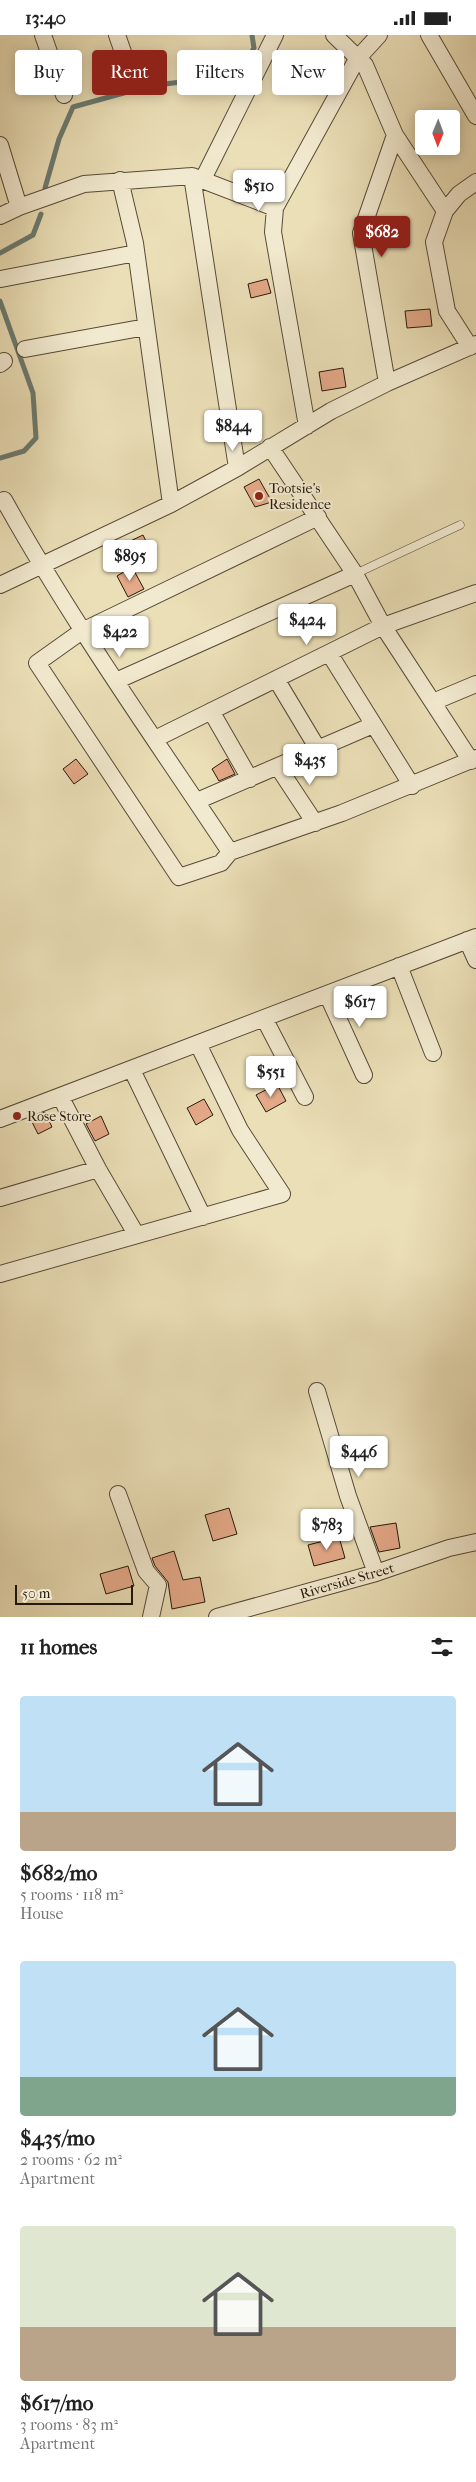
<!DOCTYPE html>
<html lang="en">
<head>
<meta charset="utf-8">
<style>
	body { margin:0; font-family:"IM FELL French Canon",serif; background:#f6f6f6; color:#222; height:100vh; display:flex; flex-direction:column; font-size:19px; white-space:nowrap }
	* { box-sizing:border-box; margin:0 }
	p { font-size:16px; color:#767676 }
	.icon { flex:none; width:28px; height:28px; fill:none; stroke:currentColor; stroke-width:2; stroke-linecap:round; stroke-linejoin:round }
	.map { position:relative; height:1582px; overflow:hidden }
	.side { display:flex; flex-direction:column; background:#fff; flex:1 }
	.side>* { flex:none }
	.hud { position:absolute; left:15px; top:15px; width:446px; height:45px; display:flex; gap:10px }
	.needle { width:32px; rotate:181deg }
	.controls { position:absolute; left:415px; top:75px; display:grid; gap:10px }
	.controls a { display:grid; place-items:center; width:45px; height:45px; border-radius:5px; background:#fff; box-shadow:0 2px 12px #0003; font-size:25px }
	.scale { position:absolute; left:15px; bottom:12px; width:118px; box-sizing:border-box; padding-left:5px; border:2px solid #261a0c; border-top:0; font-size:14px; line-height:18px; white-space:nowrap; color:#261a0c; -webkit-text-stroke:4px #f2ead0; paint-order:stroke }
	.price { position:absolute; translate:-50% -42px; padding:0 11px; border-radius:5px; background:#fff; color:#222; font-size:16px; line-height:32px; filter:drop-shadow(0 1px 2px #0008) }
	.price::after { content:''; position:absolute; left:50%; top:30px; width:15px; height:11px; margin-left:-8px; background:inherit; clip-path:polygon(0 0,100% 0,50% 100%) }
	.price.active { background:#8f2418; color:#fff }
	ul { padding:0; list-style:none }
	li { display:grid; align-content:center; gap:10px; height:265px; padding:0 20px }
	li span { display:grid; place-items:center; height:155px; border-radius:5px; color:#555 }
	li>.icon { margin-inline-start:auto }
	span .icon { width:90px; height:90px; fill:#fffc; stroke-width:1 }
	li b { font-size:21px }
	h2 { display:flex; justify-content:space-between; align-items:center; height:60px; padding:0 20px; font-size:21px }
	.tag { padding:0 18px; border-radius:5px; background:#fff; box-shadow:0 2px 12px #0003; font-size:18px; line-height:45px }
	.tag.active { background:#8f2418; color:#fff }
	.status { display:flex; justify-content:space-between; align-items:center; height:35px; padding:0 25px; background:#fff; direction:ltr }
	.status svg { height:14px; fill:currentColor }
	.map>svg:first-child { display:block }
</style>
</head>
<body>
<div class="status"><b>13:40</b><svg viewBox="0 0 49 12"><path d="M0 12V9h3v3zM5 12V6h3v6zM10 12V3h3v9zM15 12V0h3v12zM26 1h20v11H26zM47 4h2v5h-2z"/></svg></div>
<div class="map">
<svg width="476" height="1582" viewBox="0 0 476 1582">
	<rect width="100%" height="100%" fill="#ebdfb7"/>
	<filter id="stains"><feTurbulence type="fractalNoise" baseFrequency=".004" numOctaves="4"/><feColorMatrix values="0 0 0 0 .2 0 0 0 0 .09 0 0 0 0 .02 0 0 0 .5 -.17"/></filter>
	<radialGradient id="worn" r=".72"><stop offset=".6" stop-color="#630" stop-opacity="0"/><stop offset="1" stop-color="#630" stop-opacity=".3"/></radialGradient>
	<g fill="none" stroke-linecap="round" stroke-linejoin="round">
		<!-- stream -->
		<path stroke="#6b7b71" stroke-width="5" d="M45,153L59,104L73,72L149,51L237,40L254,13L252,0
			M0,218L33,200L41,179
			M0,266L33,358L36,403L24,416L0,423"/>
	</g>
	<!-- building -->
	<path fill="#e4a988" stroke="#261a0c" d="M267,244L271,258L251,263L248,249Z
		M430,274L432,291L407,293L405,276Z
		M343,333L346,352L322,356L319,337Z
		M259,444L272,467L255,472L244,452Z
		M143,500L152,519L132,529L122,510Z
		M132,532L144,554L128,562L117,541Z
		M76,724L88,739L74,749L63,734Z
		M227,724L235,739L219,746L212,734Z
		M277,1049L286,1066L266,1077L256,1060Z
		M204,1064L213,1080L196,1090L187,1073Z
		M45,1077L52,1092L38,1099L30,1083Z
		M101,1081L109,1099L95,1106L86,1089Z
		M229,1473L237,1499L213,1506L205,1480Z
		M396,1488L400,1513L379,1517L370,1492Z
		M339,1502L345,1523L314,1531L308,1510Z
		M174,1516L183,1545L200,1542L205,1567L172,1574L168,1547L155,1531L152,1523Z
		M128,1531L134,1551L106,1559L100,1539Z"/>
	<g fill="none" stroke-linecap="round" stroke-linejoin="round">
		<defs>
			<path id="lane" d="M355,539L460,490"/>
			<path id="street" d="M43,0L64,60
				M117,0L130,37
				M334,0L365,30L395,100L445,176
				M429,0L476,81
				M0,110L19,172
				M192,141L237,433
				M203,144L275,0
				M120,145L135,208L171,469
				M0,181L19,172L84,149L192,141L275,173
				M1,244L136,218
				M470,312L447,276L434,207L445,176L459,159L476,147
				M25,314L146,292
				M0,329L4,326
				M387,348L361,198L395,100
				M307,391L273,197L275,173L357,24L379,0
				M270,412L355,539L383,591L471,726
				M0,467L4,465C72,587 153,701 230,817
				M318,482L82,596L37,628L179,842L221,828L230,817L342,778L476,723
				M0,550L171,469L237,433L331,376L387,348L476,309
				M329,618L412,751
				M276,644L318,714
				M116,646L355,539
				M433,667L476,649
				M211,676L250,744
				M155,704L383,591L476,558
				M278,732L315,788
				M197,766L373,690
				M467,905L476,925
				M399,931L433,1018
				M327,959L364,1040
				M264,983L305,1062
				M132,1035L203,1182
				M60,1061L98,1134L136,1199
				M0,1084L476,902
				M0,1163L98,1134
				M0,1239L282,1159L240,1095L198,1009
				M317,1356L348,1461L376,1538
				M118,1459L146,1536L158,1550L151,1582
				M217,1582L376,1538L449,1513L476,1507"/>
		</defs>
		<!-- lane casing -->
		<use href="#lane" stroke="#574b37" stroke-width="9"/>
		<!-- street casing -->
		<use href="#street" stroke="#574b37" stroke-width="18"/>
		<!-- lane -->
		<use href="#lane" stroke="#f2ead0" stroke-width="8"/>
		<!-- street -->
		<use href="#street" stroke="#f2ead0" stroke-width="16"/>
	</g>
	<!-- markers -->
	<g fill="#8f2418" stroke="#f2ead0" stroke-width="2">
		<circle cx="259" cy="461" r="5"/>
		<circle cx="17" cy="1081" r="5"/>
	</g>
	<g text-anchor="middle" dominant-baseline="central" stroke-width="4" stroke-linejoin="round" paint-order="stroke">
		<!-- poi labels -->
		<g font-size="14" fill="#261a0c" stroke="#f2ead0" text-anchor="start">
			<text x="269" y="453">Tootsie's<tspan x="269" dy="16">Residence</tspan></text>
			<text x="27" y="1081">Rose Store</text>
		</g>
		<!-- street labels -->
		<g font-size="14" fill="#261a0c" stroke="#f2ead0">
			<text transform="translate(347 1546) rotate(-16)">Riverside Street</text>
		</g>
	</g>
	<rect width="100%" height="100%" filter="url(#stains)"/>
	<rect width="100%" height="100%" fill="url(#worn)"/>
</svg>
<div class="controls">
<a><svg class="needle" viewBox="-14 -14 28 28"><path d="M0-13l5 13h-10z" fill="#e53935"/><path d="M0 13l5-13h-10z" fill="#767676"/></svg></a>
</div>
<div class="scale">50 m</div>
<b class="price" style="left:259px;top:177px">$510</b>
<b class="price active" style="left:382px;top:223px">$682</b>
<b class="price" style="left:233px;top:417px">$844</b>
<b class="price" style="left:130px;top:547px">$895</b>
<b class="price" style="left:307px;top:611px">$424</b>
<b class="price" style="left:120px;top:623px">$422</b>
<b class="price" style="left:310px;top:751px">$435</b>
<b class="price" style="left:360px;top:993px">$617</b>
<b class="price" style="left:271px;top:1063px">$551</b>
<b class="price" style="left:359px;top:1443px">$446</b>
<b class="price" style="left:327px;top:1516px">$783</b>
<div class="hud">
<a class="tag">Buy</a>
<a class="tag active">Rent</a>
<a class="tag">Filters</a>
<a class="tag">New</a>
</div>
</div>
<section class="side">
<h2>11 homes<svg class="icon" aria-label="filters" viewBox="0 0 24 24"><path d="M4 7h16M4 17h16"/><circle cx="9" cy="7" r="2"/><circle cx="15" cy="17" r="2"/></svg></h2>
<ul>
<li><span style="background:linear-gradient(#bfe0f5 75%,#b9a48a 0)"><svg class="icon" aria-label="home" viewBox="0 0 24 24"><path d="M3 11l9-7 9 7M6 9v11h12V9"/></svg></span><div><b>$682/mo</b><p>5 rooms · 118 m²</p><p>House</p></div></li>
<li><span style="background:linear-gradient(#bfe0f5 75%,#7fa58c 0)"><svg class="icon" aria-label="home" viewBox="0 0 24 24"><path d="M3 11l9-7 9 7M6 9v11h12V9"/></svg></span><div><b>$435/mo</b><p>2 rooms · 62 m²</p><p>Apartment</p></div></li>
<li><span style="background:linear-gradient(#dfe7d0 65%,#b9a48a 0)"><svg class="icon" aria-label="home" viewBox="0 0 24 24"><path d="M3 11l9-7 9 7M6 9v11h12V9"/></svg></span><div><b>$617/mo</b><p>3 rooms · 83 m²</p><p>Apartment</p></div></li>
</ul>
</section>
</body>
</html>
